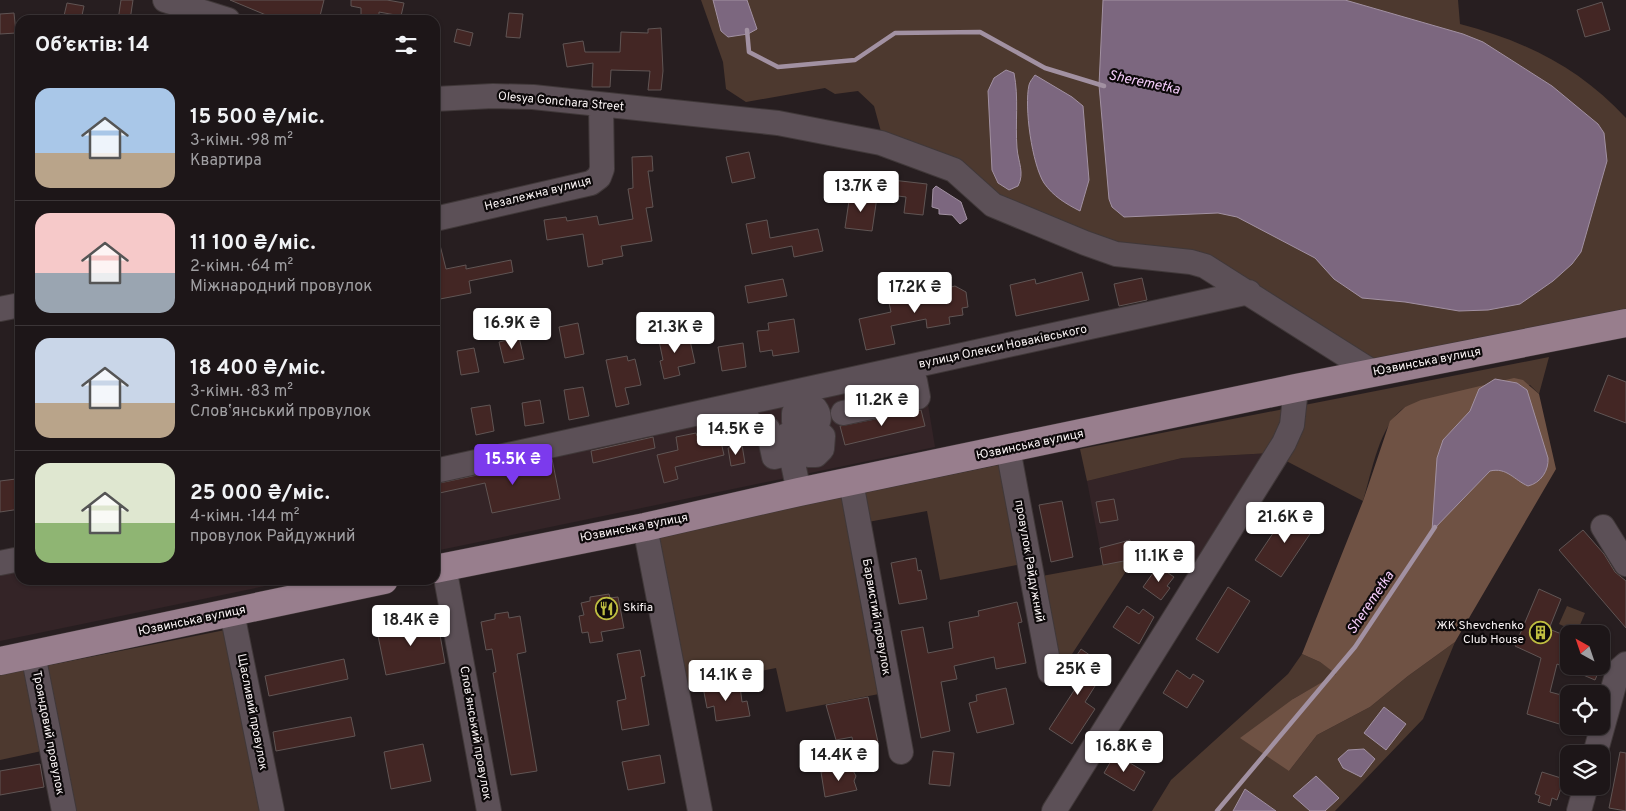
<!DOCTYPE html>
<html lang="uk">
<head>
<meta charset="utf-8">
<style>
	body { margin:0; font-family:Overpass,sans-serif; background:#251f21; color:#f1f3f6; height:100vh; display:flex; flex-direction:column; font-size:19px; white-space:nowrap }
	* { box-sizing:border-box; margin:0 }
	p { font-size:16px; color:#a09fa2 }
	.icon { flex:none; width:28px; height:28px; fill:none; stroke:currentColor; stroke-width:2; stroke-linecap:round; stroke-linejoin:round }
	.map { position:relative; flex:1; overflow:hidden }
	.sheet { position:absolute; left:15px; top:15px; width:425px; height:570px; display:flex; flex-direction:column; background:#1d1618; border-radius:15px; box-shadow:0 1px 4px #0004,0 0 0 1px #3b3537 }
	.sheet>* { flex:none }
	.needle { width:32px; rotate:320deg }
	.tools { position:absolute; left:1560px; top:625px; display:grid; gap:10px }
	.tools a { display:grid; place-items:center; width:50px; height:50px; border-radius:10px; background:#1d1618; box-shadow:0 1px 4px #0004,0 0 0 1px #3b3537; font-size:25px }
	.price { position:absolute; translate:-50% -42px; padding:0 11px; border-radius:5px; background:#fff; color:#222; font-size:16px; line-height:32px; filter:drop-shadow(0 1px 2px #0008) }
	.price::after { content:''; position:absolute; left:50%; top:30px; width:15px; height:11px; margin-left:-8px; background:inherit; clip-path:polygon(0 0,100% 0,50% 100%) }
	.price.current { background:#7c3aed; color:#fff }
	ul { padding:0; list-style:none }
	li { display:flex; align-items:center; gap:15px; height:125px; padding:0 20px }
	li+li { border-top:1px solid #3b3537 }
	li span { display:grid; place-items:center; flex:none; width:140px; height:100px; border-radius:15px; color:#555 }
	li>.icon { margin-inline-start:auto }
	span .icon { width:60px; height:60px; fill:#fffc; stroke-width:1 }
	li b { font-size:21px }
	h2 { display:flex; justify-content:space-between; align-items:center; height:60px; padding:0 20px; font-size:21px }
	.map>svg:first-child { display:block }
</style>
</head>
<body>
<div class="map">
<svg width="1626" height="811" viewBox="0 0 1626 811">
	<rect width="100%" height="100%" fill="#271e20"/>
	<!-- built -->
	<path fill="#342427" d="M922,368L935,447L435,551V474Z
		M1271,453L1196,574L1144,543L1134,559L1103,565L1087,481L1182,458Z
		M20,567V580H294L0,641V571Z"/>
	<!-- green -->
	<path fill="#4d392f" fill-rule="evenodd" d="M701,0H1458L1460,24C1525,41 1580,68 1626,118V314L1374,369L1214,271L1116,254L883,139L874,106L858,91L835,94L825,88L746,102L726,89L723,62Z
		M1549,357L1539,394L1530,385L1405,407C1379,425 1372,472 1363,501L1271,453L1182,458L1087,481L1080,449Z
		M1003,464L1022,564L940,580L927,511L868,522L862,493Z
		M844,497L879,694L786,712L776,668L685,686L655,534Z
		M1134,559L1057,677L1042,576Z
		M1567,606L1585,613L1577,632L1559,624Z
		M235,628L272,811H63L51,749L0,760V675Z
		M1455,642L1423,719L1335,811H1325L1339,798L1293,796L1310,811H1276L1245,790L1233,811H1152L1171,780L1288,674L1302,654L1320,662L1337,674L1293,699L1289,771L1317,735L1370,707L1408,676ZM1364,749L1361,777L1350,770L1348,750Z"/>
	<!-- forest -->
	<path fill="#6f5244" d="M1514,378L1523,380L1539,394L1556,469L1455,642L1408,676L1370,707L1317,735L1289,771L1240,738L1293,699L1336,674L1320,662L1302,654L1363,501L1390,421L1405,407L1421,400Z"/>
	<!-- water -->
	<path fill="#7c677f" stroke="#a291a2" d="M713,0H747L757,29L748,34L728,37L721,31Z
		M1103,0H1345L1463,34L1483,42L1552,86L1598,124L1604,133L1607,161L1581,252L1572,264L1553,281L1520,304L1488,310L1459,311L1405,302L1362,298L1334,279L1315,258L1237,217L1218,213L1124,217L1112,207L1109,199L1099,85Z
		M1006,70L1014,73C1019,98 1015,123 1017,148C1018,162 1025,173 1018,186L1009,190L998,183L992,170L988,91L994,78Z
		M1035,75L1072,97L1083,106L1089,180L1080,211C1066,204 1053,196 1044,183C1032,164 1024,107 1029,85C1030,81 1033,78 1035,75Z
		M936,186L961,202L967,219L960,224L952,215L939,214V209L932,207L933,189Z
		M1495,379L1517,383L1527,390L1548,458C1549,470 1541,483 1528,486C1514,480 1507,467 1490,471L1432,531L1437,458L1443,440L1470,411L1479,389Z
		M1384,707L1406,724L1386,750L1364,733Z
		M1364,749L1375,759L1361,777L1343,768L1338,759L1348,750Z
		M1316,776L1339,798L1325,811H1310L1293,796Z
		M1245,789L1276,811H1233Z"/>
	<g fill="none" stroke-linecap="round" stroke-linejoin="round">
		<!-- stream -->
		<path stroke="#a291a2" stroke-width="4.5" d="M747,30L749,52L778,67L855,60L895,33L980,32L1045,68L1104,86
			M1217,811L1355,647L1435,527"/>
	</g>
	<!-- building -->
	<path fill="#432624" stroke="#605554" d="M121,0H133L130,20H118Z
		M230,0H324L319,20H278Z
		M351,0H387L404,3L401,16L379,12V20H361V8L351,6Z
		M1602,2L1610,30L1585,37L1577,10Z
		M67,3L84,6L81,20H63Z
		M14,13L16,33L0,34V14Z
		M509,13L523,14L520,38L506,37Z
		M661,28L663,71L661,90H648L650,71L611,70L610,87H592L593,63L567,67L563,44L583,41L585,52H620L621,32L648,33V29Z
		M457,29L473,33L470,46L454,42Z
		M749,152L755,178L732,183L726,157Z
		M652,156L653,171H648L653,207L646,208L652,241L621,246L623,256L602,260L603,264L588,267L583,234L547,240L544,220L566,217L567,221L597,216L599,225L633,219L628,189L633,188L632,157Z
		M892,180L927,184L923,215L904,213L906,197L890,195Z
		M850,194L877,197L872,231L845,228Z
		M767,220L770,238L818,229L823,251L794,257L792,246L752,254L746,224Z
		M440,245L446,269L466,265V269L511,260L513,272L469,281L471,293L435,300V246Z
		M1082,272L1089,300L1016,316L1010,285L1035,279L1036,284Z
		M1142,278L1147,300L1119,306L1114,284Z
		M783,279L787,296L748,303L745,286Z
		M940,282L947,288L955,286L966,292L968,307L962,308L963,315L949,317L950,324L927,328L926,319L891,326L895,344L866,350L859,319L891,312L889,303L922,296L921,289Z
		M794,319L799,352L773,356L772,350L760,352L757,331L769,330L768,323Z
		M578,323L584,354L565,358L559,327Z
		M671,333L672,337L689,336L695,363L678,367L680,375L664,379L660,361L663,360L658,336Z
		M519,337L524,359L504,363L499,342Z
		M743,343L746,367L722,371L718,347Z
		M474,348L479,372L461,375L457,351Z
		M627,356L628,361L635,359L641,385L625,388L629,404L616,407L606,360Z
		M1608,375L1626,382V423L1594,411Z
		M583,387L589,416L569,420L564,390Z
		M540,400L544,423L525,426L522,403Z
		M490,405L494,431L476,435L471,408Z
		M921,410L925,426L845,445L840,426Z
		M696,433L697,436L719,433L724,455L675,467L678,479L664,483L657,455L678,450L676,437Z
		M653,437L655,448L593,463L591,451Z
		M742,445L745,463L731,466L728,448Z
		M552,459L560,499L492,513L485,483L435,494V484Z
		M16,479L20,509L0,512V481Z
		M1114,499L1118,520L1100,523L1096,502Z
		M1062,501L1073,557L1051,562L1039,505Z
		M1288,511L1314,528L1281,577L1255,560Z
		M1583,530L1604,554L1615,572L1626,581V628L1559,550Z
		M1130,540L1134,559L1103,565L1100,548Z
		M916,558L918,571L921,570L927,599L899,604L891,563Z
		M1158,566L1174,577L1167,586L1170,588L1161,600L1143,587Z
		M1228,587L1250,601L1218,653L1196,639Z
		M1539,589L1561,599L1549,629L1569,637V666H1601L1595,680L1557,664L1550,692L1569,697V727L1527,714L1541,658L1515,646Z
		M609,594L610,598L618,597L624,628L601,632L603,641L590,643L588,632L582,633L579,616L584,615L581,603L590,601V597Z
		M1017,602L1022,622L1018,623L1026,663L996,669L994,657L954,666L957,679L941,682L950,731L921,738L901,631L923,627L928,653L953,648L949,622L979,616L978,611Z
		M1127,606L1139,614L1143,609L1154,617L1139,644L1113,627Z
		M508,612L509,618L520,616L526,652L517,654L537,771L511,775L493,673L496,672L492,649L486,650L481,622L495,619V614Z
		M437,618L445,663L386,675L377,631Z
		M1081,649L1107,667L1085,702L1095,709L1072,744L1049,729L1077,686L1063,676Z
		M640,650L645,676L641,677L649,725L622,730L617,701L626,699L617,654Z
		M344,659L348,679L269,696L265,676Z
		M1177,670L1190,679L1193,674L1204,681L1187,708L1163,693Z
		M731,683L732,688L740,686L742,702L747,701L750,716L716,721L714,706L707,708L703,687Z
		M1006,688L1014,724L977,733L969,703L977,701L976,695Z
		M868,697L878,742L854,747L852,737L836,740L826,705Z
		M351,717L355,736L276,751L273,732Z
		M423,744L431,781L391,789L384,752Z
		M933,751L954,753L950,786L929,784Z
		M1620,752L1626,753V811L1609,808Z
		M1115,754L1145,772L1134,791L1104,773Z
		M660,755L665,783L628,790L622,762Z
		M40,764L44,787L0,795V771Z
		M851,767L856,776L854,781L857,790L825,797L821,772Z
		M1542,772L1564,779L1557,800L1552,798L1550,806L1538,802L1540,796L1535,794Z"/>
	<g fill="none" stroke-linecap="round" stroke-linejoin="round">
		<defs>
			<path id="minor" d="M165,0L228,20
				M435,99L493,96L533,97L778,123L881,143L954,170L993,205L1085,243L1116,254L1191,262L1205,266L1374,373
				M435,219L591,183L599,177L602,169L601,105
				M0,309L20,305
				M843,413L918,397L915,381L887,387
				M747,417L750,433L768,429L774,457L790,453
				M806,430L799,438V447L808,455H816L822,449L823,436L816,430L799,429L794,422V413L803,405L815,408C821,416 820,424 811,430
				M787,435L799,492
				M1008,449L1050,672
				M435,471L1249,292
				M851,482L901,752
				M645,527L700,811
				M1603,527L1626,564
				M0,563L20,559
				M444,567L489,811
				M232,613L272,811
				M33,654L64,811
				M1595,754L1618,671L1626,664
				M1054,811L1284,443L1292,425L1296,388
				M1579,811L1586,786"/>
			<path id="major" d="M435,569L645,527L799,492L1296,388L1626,323
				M0,661L384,580"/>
		</defs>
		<!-- minor casing -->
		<use href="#minor" stroke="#403839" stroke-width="26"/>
		<!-- major casing -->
		<use href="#major" stroke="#403839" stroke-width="29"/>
		<!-- minor -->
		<use href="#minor" stroke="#5c5057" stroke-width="24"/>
		<!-- major -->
		<use href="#major" stroke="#987e8d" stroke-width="28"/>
	</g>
	<!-- icons -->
	<defs>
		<symbol id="restaurant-ring" viewBox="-11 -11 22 22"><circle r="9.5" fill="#0d090a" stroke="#bfbe41" stroke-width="1.5"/><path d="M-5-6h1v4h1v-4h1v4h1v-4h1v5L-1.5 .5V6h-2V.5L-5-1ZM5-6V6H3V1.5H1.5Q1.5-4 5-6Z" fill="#bfbe41"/></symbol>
		<symbol id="building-ring" viewBox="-11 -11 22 22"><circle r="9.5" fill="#0d090a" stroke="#bfbe41" stroke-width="1.5"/><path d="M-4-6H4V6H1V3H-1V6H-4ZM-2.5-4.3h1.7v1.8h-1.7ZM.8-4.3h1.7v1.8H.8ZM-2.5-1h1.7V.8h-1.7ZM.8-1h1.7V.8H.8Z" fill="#bfbe41"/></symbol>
	</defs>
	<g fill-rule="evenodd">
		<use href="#restaurant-ring" x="594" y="596" width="25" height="25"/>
		<use href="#building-ring" x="1528" y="620" width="25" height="25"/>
	</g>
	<g text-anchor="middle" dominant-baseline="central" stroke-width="4.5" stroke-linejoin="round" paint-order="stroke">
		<!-- street labels -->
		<g font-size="12" fill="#f9f3f4" stroke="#0d090a">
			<text transform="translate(561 102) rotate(5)">Olesya Gonchara Street</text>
			<text transform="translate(538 194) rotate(-14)">Незалежна вулиця</text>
			<text transform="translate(1003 347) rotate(-12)">вулиця Олекси Новаківського</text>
			<text transform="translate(1427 362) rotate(-11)">Юзвинська вулиця</text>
			<text transform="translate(1030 445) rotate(-12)">Юзвинська вулиця</text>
			<text transform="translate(634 528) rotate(-11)">Юзвинська вулиця</text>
			<text transform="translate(1029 561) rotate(80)">провулок Райдужний</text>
			<text transform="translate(876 617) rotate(80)">Барвистий провулок</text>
			<text transform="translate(192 621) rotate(-12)">Юзвинська вулиця</text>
			<text transform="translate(252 712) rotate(79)">Щасливий провулок</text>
			<text transform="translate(48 733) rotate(79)">Трояндовий провулок</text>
			<text transform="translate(475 733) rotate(80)">Словʼянський провулок</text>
		</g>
		<!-- poi labels -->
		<g font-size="12" fill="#f9f3f4" stroke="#0d090a" text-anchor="start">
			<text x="623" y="608">Skifia</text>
			<text x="1524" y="626" text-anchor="end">ЖК Shevchenko<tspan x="1524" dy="14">Club House</tspan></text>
		</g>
		<!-- water labels -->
		<g font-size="14" font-style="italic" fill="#f3cbf8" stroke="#0d090a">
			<text transform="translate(1144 83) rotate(12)">Sheremetka</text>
			<text transform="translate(1371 603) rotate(-56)">Sheremetka</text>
		</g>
	</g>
</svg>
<div class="tools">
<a><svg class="needle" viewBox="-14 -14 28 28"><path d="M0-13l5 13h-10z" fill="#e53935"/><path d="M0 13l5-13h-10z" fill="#a09fa2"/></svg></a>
<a><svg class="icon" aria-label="locate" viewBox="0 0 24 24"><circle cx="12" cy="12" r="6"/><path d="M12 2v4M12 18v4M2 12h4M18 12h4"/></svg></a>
<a><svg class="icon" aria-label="layers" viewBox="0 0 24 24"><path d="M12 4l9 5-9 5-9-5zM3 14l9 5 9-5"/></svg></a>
</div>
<b class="price" style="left:861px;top:213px">13.7K ₴</b>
<b class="price" style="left:915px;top:314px">17.2K ₴</b>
<b class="price" style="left:512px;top:350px">16.9K ₴</b>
<b class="price" style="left:675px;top:354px">21.3K ₴</b>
<b class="price" style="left:882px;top:427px">11.2K ₴</b>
<b class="price" style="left:736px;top:456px">14.5K ₴</b>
<b class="price current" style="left:513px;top:486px">15.5K ₴</b>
<b class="price" style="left:1285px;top:544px">21.6K ₴</b>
<b class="price" style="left:1159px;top:583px">11.1K ₴</b>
<b class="price" style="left:411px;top:647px">18.4K ₴</b>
<b class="price" style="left:1078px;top:696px">25K ₴</b>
<b class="price" style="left:726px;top:702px">14.1K ₴</b>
<b class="price" style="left:1124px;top:773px">16.8K ₴</b>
<b class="price" style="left:839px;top:782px">14.4K ₴</b>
<section class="sheet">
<h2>Об’єктів: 14<svg class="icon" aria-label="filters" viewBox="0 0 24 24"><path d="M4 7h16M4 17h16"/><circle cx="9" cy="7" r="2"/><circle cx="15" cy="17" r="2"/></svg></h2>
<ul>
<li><span style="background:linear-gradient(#a9c7e8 65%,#b9a48a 0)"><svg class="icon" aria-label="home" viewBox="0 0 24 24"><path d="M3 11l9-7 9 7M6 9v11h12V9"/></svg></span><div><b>15 500 ₴/міс.</b><p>3-кімн. · 98 m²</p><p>Квартира</p></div></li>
<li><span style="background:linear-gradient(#f6c9c9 60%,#9aa5b1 0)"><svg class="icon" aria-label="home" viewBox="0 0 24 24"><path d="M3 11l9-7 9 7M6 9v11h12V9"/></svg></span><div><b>11 100 ₴/міс.</b><p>2-кімн. · 64 m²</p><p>Міжнародний провулок</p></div></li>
<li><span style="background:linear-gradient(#c9d6e8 65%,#b9a48a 0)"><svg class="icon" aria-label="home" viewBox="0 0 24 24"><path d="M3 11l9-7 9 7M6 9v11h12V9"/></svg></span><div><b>18 400 ₴/міс.</b><p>3-кімн. · 83 m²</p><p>Словʼянський провулок</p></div></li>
<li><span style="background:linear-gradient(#dfe7d0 60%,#8fb573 0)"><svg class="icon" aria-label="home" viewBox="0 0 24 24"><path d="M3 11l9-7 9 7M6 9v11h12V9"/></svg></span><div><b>25 000 ₴/міс.</b><p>4-кімн. · 144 m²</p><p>провулок Райдужний</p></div></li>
</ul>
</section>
</div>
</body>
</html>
